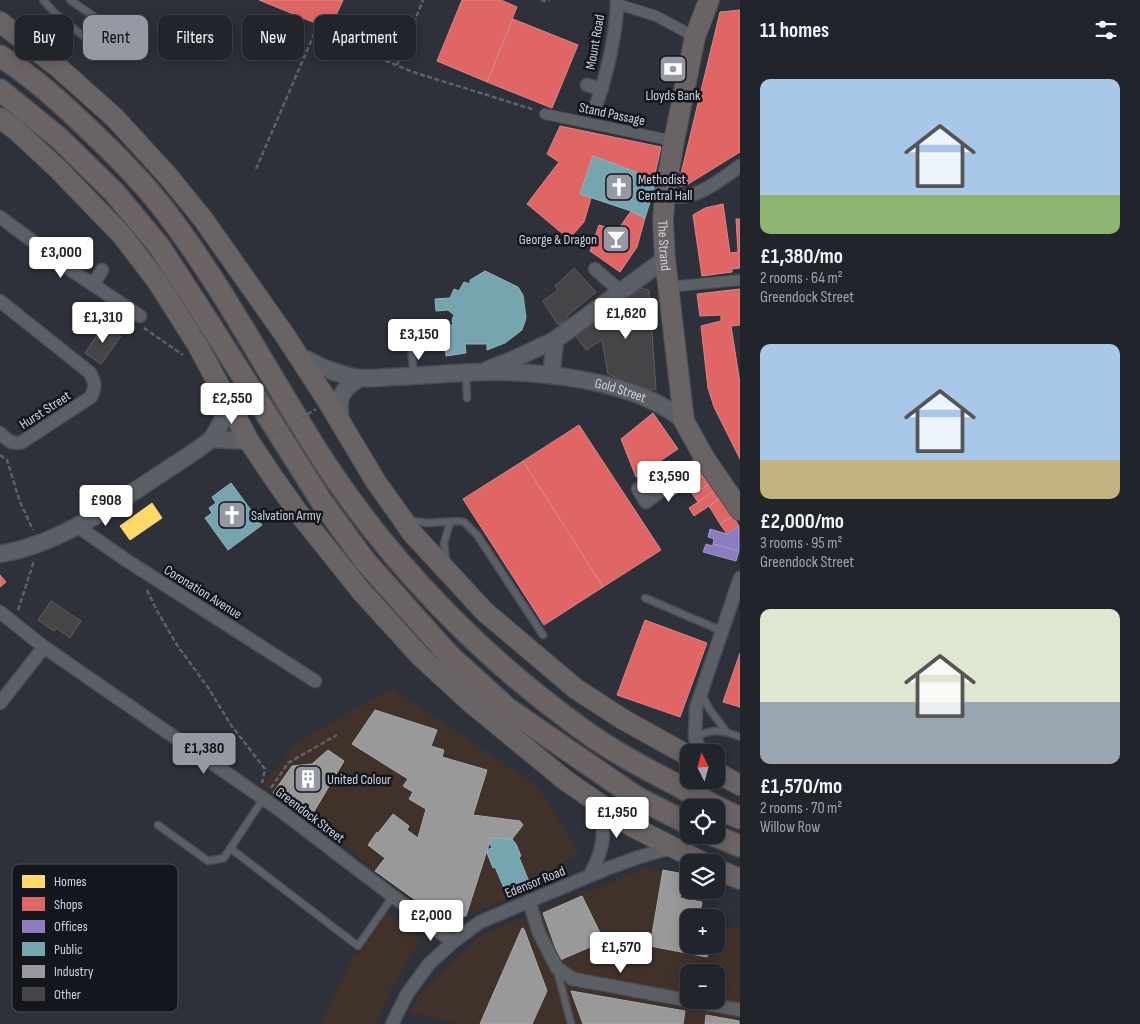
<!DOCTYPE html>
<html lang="en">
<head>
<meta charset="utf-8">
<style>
	body { margin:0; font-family:"Sofia Sans Condensed",sans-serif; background:#2a2c34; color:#f1f3f6; height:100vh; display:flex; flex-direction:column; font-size:19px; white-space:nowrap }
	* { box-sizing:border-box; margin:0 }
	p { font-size:16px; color:#a2a4a9 }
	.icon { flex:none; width:28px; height:28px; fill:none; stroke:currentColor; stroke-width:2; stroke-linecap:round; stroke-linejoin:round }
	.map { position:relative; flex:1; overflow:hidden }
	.sheet { display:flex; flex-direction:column; background:#22242c; width:400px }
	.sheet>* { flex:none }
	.banner { position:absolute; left:15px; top:15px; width:475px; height:45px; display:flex; gap:10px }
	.needle { width:32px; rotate:354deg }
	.buttons { position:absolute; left:680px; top:744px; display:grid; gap:10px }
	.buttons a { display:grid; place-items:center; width:45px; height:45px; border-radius:10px; background:#22242c; box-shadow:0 2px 12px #0003,0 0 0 1px #3f4148; font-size:25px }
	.price { position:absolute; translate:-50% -42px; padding:0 11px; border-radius:5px; background:#fff; color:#222; font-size:16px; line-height:32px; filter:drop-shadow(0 1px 2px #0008) }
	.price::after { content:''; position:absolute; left:50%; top:30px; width:15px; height:11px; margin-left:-8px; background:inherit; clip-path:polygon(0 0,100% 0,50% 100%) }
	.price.on { background:#9699a4; color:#111 }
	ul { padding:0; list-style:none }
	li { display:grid; align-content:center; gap:10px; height:265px; padding:0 20px }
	li span { display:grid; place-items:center; height:155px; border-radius:10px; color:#555 }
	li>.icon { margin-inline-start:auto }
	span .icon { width:90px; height:90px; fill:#fffc; stroke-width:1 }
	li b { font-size:21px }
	h2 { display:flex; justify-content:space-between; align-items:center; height:60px; padding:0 20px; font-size:21px }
	.chip { padding:0 18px; border-radius:10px; background:#22242c; box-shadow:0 2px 12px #0003,0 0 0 1px #3f4148; font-size:18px; line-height:45px }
	.chip.on { background:#9699a4; color:#111 }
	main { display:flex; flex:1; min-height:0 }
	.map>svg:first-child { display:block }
</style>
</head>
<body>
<main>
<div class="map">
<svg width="740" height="1024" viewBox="0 0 740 1024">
	<rect width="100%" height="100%" fill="#2e303a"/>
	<!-- industrial -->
	<path fill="#40312b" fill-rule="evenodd" d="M391,688L539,787L580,855L566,860L562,866L508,895L509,898L473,913L467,912L466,916L448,918L432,912L264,785L296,743Z
		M646,868L684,874L680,898L702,902L699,917L689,918V945H716V926L740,930V1024H456L409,1012L421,992L481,935ZM689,972H716V1000H689Z
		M388,912L420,939L419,943L390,992L377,1024H320L354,953L357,955Z"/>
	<!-- homes -->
	<path fill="#ffd966" stroke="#f0d78a" d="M152,503L162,518L130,540L120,526Z"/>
	<!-- shops -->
	<path fill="#e06666" stroke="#db868a" d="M259,0H343L330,29Z
		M462,0H501L517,7L487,82L437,61Z
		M740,10V152L685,186H678L720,12Z
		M513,19L578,45L552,108L487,82Z
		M560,126L661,147L654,179L593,156L580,194L591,198L584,222L569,239L527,204L559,162L547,154Z
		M723,204L730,253L738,252L736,219H740V268L732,269V272L702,276L693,215L705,208Z
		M631,211L645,218L637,247L620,272L590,251L599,225L617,231Z
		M740,289V325L731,326L740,383V459L714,407L708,388L701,326L721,321V315L700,316L697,294Z
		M653,413L678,449L636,477L621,439Z
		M579,425L661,550L603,587L523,461Z
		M523,461L603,587L544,625L463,499Z
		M700,467L705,475L671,497L666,490Z
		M705,475L710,483L693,495L687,487Z
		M710,483L716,490L698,502L693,495Z
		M716,490L721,498L694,516L689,508Z
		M721,498L733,516L720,524L709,506Z
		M733,516L739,526L727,534L720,524Z
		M0,575L6,582L0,587Z
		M645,620L707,643L680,717L617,695Z
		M740,653V707L723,702Z"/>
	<!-- offices -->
	<path fill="#8e7cc3" stroke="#a196cb" d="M739,526V551L713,544L714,539L708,537L710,529L727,534Z
		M706,544L713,546V544L739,551L736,561L703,552Z"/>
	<!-- public -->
	<path fill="#76a5af" stroke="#90b2bd" d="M593,156L657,180L645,218L631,211L580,194Z
		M485,271L518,287L523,295L526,318L522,330L505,343L487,350V344H465L466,353L446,356L443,325H453L452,320L454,315L448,310L436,311L435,299L450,298L454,289L459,291L464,282L470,284V280Z
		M231,483L262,525L228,550L205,518L212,513L209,508L216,503L212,497Z
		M491,838L512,839L516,844L521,856L519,857L530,884L507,895L495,867L493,868L486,850L492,848L489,842Z"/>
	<!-- industry -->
	<path fill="#999" stroke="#a9aaad" d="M375,710L437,730L431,746L444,750L442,757L487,770L473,815L520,821L523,825L512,839L491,838L466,916L448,918L432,912L375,871L385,858L368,845L377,832L378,833L393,814L409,826L407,830L418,838L426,809L409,799L413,792L403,786L408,779L352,744Z
		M328,750L344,761L309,820L273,793L292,766L312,764Z
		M663,870L684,874L680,898L702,902L699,918H689V945H709L707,957L650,946Z
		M582,896L604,941L560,960L543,913Z
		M522,928L524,929L547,991L532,1024H480Z
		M571,991L685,1011L683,1024H583Z
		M706,1015L739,1021V1024H705Z"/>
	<!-- building -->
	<path fill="#474447" stroke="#605d5e" d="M574,268L596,292L567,316L569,319L558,325L543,301L558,290L555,286Z
		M640,288L649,290L656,389L645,390L608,374L602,340L586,350L576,336Z
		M104,325L121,336L101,364L85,353Z
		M51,601L81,621L70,638L56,628L54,631L38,620Z"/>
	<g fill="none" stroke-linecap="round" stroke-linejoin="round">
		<defs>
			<path id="service" d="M43,0L56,14L87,39L118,50
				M70,0L95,17L118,50
				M409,330L414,375
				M466,374L467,398
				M409,520L427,523L458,521L464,522L477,535L543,635
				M446,560L444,543L450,523
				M645,598L722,631
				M702,695L710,710L726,731
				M695,738C711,728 724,730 740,737
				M158,825L208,861L224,858L263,799
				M230,848L358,946L393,896
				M557,970L571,1024"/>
			<path id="pedestrian" d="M617,4L656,16L695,37
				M545,114L674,141
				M668,287L740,280"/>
			<path id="minor" d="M587,85L602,89
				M595,108C606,78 617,33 617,0
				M665,193C690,206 720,180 740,166
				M0,217L74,272L140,316
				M595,269L621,292
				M93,285L102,270
				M0,301L89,372C95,381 96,387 91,397L22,442C12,445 7,440 0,433
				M638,489L646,502L705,459
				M77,526L126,560L315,681
				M0,612L44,647L277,808L453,942
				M0,703L44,647
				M701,752L695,738L696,708L740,578
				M590,875C604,848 608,831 595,802
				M529,901L539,933L557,968L573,979L740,1010
				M392,1024L407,994L429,964L453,942L480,922L606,869L639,857L671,848"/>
			<g id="tertiary">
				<path id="s1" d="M298,355C319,366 335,374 358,378C368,379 379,378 389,377C419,376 450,373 480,372C541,370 638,381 684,421"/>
				<path d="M489,369L512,360L555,340L665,259"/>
				<path d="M549,375L552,369L555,340"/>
				<path d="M341,421C337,398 340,390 360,378"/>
				<path d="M212,439L249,441"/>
				<path d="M0,554C63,543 116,503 168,469C178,462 205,446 212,438C219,429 224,415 230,405"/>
			</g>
			<g id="primary">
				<path id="s2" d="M709,0L695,37L674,141L665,193L663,222L665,259L684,421L705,459L740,510"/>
				<path d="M0,22L59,68L115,118L168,176L203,219L284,334L327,400L376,482L401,517L412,533L485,612L576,689L624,720L689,756"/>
				<path d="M0,118L16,130L57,168L121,234L157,281L197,344L249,441L273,477L297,511L361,591L421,657L470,702L565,780L633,827L702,862"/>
				<path d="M716,772L740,785"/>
				<path d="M716,869L740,879"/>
			</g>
			<path id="trunk" d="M0,56C29,74 55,97 80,121C109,148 137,175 162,207C224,287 270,378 325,463C392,565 481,656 579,727C610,750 644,768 677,785C698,797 718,809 740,818
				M0,90L59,138L114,192L159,246L211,326L322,502L365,561L448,654L508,709L636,797L689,824
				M713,835L740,846"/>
		</defs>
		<!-- service casing -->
		<use href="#service" stroke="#4b4d56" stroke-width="9"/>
		<!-- pedestrian casing -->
		<use href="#pedestrian" stroke="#4b4d56" stroke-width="12"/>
		<!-- minor casing -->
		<use href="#minor" stroke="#4b4d56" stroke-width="15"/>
		<!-- tertiary casing -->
		<use href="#tertiary" stroke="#4b4d56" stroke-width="19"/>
		<!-- primary casing -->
		<use href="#primary" stroke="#4b4d56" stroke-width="22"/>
		<!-- trunk casing -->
		<use href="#trunk" stroke="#4b4d56" stroke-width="24"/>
		<!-- path -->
		<path stroke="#5f6168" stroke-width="2.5" stroke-dasharray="5 2.5" stroke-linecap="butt" d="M541,0L545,1L550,0
			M397,65L423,0
			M256,169L315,32L413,72L535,110
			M144,328L183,355
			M0,455L7,460L20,502L33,530
			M147,590L156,609L177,645L209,689L231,725L265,769L262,783
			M18,610L34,561
			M271,788L288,763L337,735"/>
		<!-- service -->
		<use href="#service" stroke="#5d5f66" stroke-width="6"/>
		<!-- pedestrian -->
		<use href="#pedestrian" stroke="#5d5f66" stroke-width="10"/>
		<!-- minor -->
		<use href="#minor" stroke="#5d5f66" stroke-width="12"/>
		<!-- tertiary -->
		<use href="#tertiary" stroke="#5d5f66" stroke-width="16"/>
		<!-- primary -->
		<use href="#primary" stroke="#6a6366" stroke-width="20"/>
		<!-- trunk -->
		<use href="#trunk" stroke="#6c6365" stroke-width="21"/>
		<!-- path-bridge -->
		<path stroke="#5f6168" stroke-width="2.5" stroke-dasharray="5 2.5" stroke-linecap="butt" d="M269,438L316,409
			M671,827L697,780"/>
	</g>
	<!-- icons -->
	<defs>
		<symbol id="bank-square" viewBox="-11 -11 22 22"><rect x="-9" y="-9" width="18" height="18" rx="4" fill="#9699a4" stroke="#14161e"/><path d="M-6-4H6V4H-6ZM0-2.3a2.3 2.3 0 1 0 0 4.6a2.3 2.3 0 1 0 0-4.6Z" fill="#fff"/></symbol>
		<symbol id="church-square" viewBox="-11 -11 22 22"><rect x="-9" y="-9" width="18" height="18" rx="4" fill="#9699a4" stroke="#14161e"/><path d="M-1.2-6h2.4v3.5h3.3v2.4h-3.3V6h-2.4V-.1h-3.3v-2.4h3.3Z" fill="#fff"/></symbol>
		<symbol id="bar-square" viewBox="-11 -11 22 22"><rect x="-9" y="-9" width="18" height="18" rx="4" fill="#9699a4" stroke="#14161e"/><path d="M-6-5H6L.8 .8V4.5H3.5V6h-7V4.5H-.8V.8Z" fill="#fff"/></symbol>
		<symbol id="building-square" viewBox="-11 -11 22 22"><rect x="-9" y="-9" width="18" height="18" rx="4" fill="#9699a4" stroke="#14161e"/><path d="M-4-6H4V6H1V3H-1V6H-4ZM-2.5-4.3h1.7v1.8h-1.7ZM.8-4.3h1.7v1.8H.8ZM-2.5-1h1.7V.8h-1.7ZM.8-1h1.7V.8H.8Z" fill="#fff"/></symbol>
	</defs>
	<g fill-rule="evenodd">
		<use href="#bank-square" x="657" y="53" width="32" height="32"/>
		<use href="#church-square" x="603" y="171" width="32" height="32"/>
		<use href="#bar-square" x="600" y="223" width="32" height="32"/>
		<use href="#church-square" x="216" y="499" width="32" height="32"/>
		<use href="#building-square" x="292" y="763" width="32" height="32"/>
	</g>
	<g text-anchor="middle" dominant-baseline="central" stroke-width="5" stroke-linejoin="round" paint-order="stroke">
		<!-- street labels -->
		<g font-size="14" fill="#ced1dd" stroke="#14161e">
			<text transform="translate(595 42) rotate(-80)">Mount Road</text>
			<text transform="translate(612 114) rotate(12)">Stand Passage</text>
			<text stroke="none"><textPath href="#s2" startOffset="251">The Strand</textPath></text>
			<text stroke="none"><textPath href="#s1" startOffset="329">Gold Street</textPath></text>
			<text transform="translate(45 410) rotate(-33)">Hurst Street</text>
			<text transform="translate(203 592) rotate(32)">Coronation Avenue</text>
			<text transform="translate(310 815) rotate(37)">Greendock Street</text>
			<text transform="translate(535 882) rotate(-22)">Edensor Road</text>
		</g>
		<!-- poi labels -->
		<g font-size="14" fill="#ced1dd" stroke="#14161e" text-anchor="start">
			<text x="673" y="95" text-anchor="middle">Lloyds Bank</text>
			<text x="638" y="179">Methodist<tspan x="638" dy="16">Central Hall</tspan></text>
			<text x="597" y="239" text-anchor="end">George &amp; Dragon</text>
			<text x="251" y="515">Salvation Army</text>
			<text x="327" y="779">United Colour</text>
		</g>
	</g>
	<!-- legend -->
	<rect x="12" y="864" width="166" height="148" rx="8" fill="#14161e" stroke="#4c4e57" stroke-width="1"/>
	<rect x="22" y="875" width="23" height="13" fill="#ffd966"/>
	<rect x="22" y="897" width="23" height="14" fill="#e06666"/>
	<rect x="22" y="920" width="23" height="13" fill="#8e7cc3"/>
	<rect x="22" y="942" width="23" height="14" fill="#76a5af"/>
	<rect x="22" y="965" width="23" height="13" fill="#999"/>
	<rect x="22" y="987" width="23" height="14" fill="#474447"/>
	<g font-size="14" fill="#ced1dd">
		<text x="54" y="886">Homes</text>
		<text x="54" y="909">Shops</text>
		<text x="54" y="931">Offices</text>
		<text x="54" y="954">Public</text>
		<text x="54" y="976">Industry</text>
		<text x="54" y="999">Other</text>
	</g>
</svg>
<div class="buttons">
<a><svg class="needle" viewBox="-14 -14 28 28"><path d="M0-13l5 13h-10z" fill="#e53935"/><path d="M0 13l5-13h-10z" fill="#a2a4a9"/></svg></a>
<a><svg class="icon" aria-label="locate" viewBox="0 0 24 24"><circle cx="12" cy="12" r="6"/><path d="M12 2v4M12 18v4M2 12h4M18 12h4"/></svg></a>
<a><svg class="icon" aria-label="layers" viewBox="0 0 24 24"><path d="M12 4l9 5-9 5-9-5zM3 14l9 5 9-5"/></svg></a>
<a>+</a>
<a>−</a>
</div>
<b class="price" style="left:61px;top:279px">£3,000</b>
<b class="price" style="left:626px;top:340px">£1,620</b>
<b class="price" style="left:103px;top:344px">£1,310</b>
<b class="price" style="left:419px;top:361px">£3,150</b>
<b class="price" style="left:232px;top:425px">£2,550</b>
<b class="price" style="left:669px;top:503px">£3,590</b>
<b class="price" style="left:106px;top:527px">£908</b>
<b class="price on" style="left:204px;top:775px">£1,380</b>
<b class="price" style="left:617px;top:839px">£1,950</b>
<b class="price" style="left:431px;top:942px">£2,000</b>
<b class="price" style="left:621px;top:974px">£1,570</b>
<div class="banner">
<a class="chip">Buy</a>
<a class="chip on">Rent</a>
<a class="chip">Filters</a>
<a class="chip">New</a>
<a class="chip">Apartment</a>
</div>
</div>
<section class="sheet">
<h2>11 homes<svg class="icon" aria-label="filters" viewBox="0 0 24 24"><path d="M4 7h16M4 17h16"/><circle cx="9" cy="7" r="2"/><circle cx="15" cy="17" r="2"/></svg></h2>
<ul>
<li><span style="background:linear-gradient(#a9c7e8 75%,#8fb573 0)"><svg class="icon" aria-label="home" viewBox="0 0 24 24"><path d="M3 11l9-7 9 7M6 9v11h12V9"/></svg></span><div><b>£1,380/mo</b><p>2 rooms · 64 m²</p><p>Greendock Street</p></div></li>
<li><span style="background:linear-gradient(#a9c7e8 75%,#c2b280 0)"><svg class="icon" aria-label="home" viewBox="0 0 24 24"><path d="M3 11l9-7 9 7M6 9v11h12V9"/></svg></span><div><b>£2,000/mo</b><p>3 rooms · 95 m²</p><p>Greendock Street</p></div></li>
<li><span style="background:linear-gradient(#dfe7d0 60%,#9aa5b1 0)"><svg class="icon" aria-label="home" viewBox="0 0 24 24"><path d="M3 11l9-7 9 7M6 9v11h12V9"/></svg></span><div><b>£1,570/mo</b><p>2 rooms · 70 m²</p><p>Willow Row</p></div></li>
</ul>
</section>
</main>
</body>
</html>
